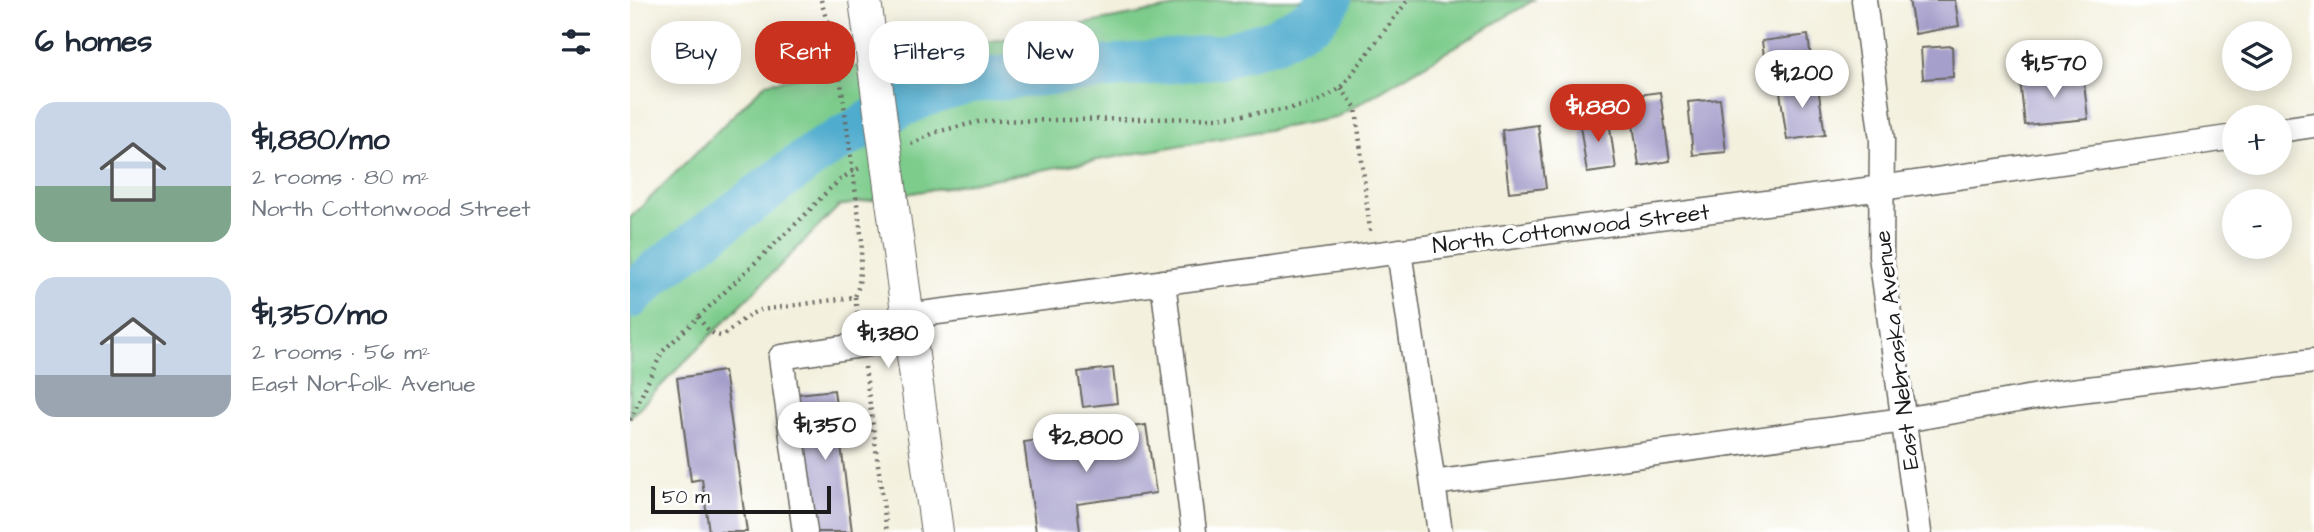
<!DOCTYPE html>
<html lang="en">
<head>
<meta charset="utf-8">
<style>
	body { margin:0; font-family:"Architects Daughter",sans-serif; background:#f2f2f3; color:#1f2937; height:100vh; display:flex; flex-direction:column; font-size:26px; white-space:nowrap }
	* { box-sizing:border-box; margin:0 }
	p { font-size:23px; color:#747a83 }
	.icon { flex:none; width:38px; height:38px; fill:none; stroke:currentColor; stroke-width:2; stroke-linecap:round; stroke-linejoin:round }
	.map { position:relative; flex:1; overflow:hidden }
	.details { display:flex; flex-direction:column; background:#fff; width:630px }
	.details>* { flex:none }
	.top-card { position:absolute; left:21px; top:21px; width:665px; height:63px; display:flex; gap:14px }
	.fabs { position:absolute; left:1592px; top:21px; display:grid; gap:14px }
	.fabs a { display:grid; place-items:center; width:70px; height:70px; border-radius:50%; background:#fff; box-shadow:0 4px 18px #0003; font-size:35px }
	.scale { position:absolute; left:21px; bottom:18px; width:180px; box-sizing:border-box; padding-left:7px; border:4px solid #1c1c1c; border-top:0; font-size:19px; line-height:24px; white-space:nowrap; color:#1c1c1c; -webkit-text-stroke:5px #fff; paint-order:stroke }
	.price { position:absolute; translate:-50% -60px; padding:0 16px; border-radius:24px; background:#fff; color:#222; font-size:23px; line-height:46px; filter:drop-shadow(0 2px 4px #0008) }
	.price::after { content:''; position:absolute; left:50%; top:42px; width:21px; height:16px; margin-left:-10px; background:inherit; clip-path:polygon(0 0,100% 0,50% 100%) }
	.price.selected { background:#c8321e; color:#fff }
	ul { padding:0; list-style:none }
	li { display:flex; align-items:center; gap:21px; height:175px; padding:0 35px }
	li span { display:grid; place-items:center; flex:none; width:196px; height:140px; border-radius:21px; color:#555 }
	li>.icon { margin-inline-start:auto }
	span .icon { width:84px; height:84px; fill:#fffc; stroke-width:1 }
	li b { font-size:30px }
	h2 { display:flex; justify-content:space-between; align-items:center; height:84px; padding:0 35px; font-size:30px }
	.tag { padding:0 24px; border-radius:28px; background:#fff; box-shadow:0 4px 18px #0003; font-size:24px; line-height:63px }
	.tag.selected { background:#c8321e; color:#fff }
	main { display:flex; flex:1; min-height:0 }
	.map>svg:first-child { display:block }
</style>
</head>
<body>
<main>
<section class="details">
<h2>6 homes<svg class="icon" aria-label="filters" viewBox="0 0 24 24"><path d="M4 7h16M4 17h16"/><circle cx="9" cy="7" r="2"/><circle cx="15" cy="17" r="2"/></svg></h2>
<ul>
<li><span style="background:linear-gradient(#c9d6e8 60%,#7fa58c 0)"><svg class="icon" aria-label="home" viewBox="0 0 24 24"><path d="M3 11l9-7 9 7M6 9v11h12V9"/></svg></span><div><b>$1,880/mo</b><p>2 rooms · 80 m²</p><p>North Cottonwood Street</p></div></li>
<li><span style="background:linear-gradient(#c9d6e8 70%,#9aa5b1 0)"><svg class="icon" aria-label="home" viewBox="0 0 24 24"><path d="M3 11l9-7 9 7M6 9v11h12V9"/></svg></span><div><b>$1,350/mo</b><p>2 rooms · 56 m²</p><p>East Norfolk Avenue</p></div></li>
</ul>
</section>
<div class="map">
<svg width="1684" height="532" viewBox="0 0 1684 532">
	<rect width="100%" height="100%" fill="#fff"/>
	<filter id="ink" filterUnits="userSpaceOnUse"><feTurbulence type="fractalNoise" baseFrequency=".0143" numOctaves="2"/><feDisplacementMap in="SourceGraphic" scale="14" xChannelSelector="R" yChannelSelector="G"/><feConvolveMatrix kernelMatrix="1 2 1 2 8 2 1 2 1" color-interpolation-filters="sRGB"/></filter>
	<filter id="wash" filterUnits="userSpaceOnUse"><feTurbulence type="fractalNoise" baseFrequency=".00686" numOctaves="4" result="noise"/><feDisplacementMap in="SourceGraphic" scale="28" xChannelSelector="R" yChannelSelector="G"/><feGaussianBlur stdDeviation="1.57" result="paint"/><feColorMatrix in="noise" values="0 0 0 0 0 0 0 0 0 0 0 0 0 0 0 0 0 1.4 0 .05"/><feComposite in="paint" operator="in"/></filter>
	<g filter="url(#wash)">
		<rect width="100%" height="100%" fill="#f3f0dd"/>
		<!-- green -->
		<path fill="#7dcc8c" stroke="#4c7454" stroke-width="2" d="M583,0H904L705,118L209,206L0,417V218L136,83Z"/>
		<g fill="none" stroke-linecap="round" stroke-linejoin="round">
			<!-- river -->
			<path stroke="#4facce" stroke-width="44" d="M0,297L29,270L188,152L261,110L295,95L342,81L592,56L645,40L686,17L700,0"/>
		</g>
		<g id="blocks">
			<!-- building -->
			<path fill="#a59fcb" d="M1279,0H1325L1329,26L1285,34Z
				M1178,35L1182,66L1136,72L1132,41Z
				M1322,46L1323,77L1293,79L1291,48Z
				M1453,74L1458,119L1395,125L1390,80Z
				M1187,80L1195,135L1157,140L1149,85Z
				M1030,92L1040,161L1009,166L999,96Z
				M1090,99L1096,152L1063,155L1058,102Z
				M978,114L986,169L957,173L949,118Z
				M908,125L916,188L879,192L872,130Z
				M483,368L487,403L453,407L448,372Z
				M94,371L117,532H79L72,479L61,481L47,378Z
				M204,390L222,532H185L168,394Z
				M516,425L526,493L447,504L450,532H406L394,442Z"/>
		</g>
	</g>
	<g filter="url(#ink)">
		<use href="#blocks" fill-opacity="0" stroke="#676660" stroke-width="2"/>
		<g fill="none" stroke-linecap="round" stroke-linejoin="round">
			<defs>
				<path id="minor" d="M1234,0L1252,140L1251,256L1289,532
					M1650,130L1684,125
					M769,251L810,532
					M533,282L564,532
					M277,316L1251,188L1605,137
					M803,483L1274,420L1426,393L1684,361
					M175,532L151,357L280,338"/>
				<path id="major" d="M235,0L241,45
					M262,201L307,532"/>
			</defs>
			<!-- minor casing -->
			<use href="#minor" stroke="#676660" stroke-width="27"/>
			<!-- major casing -->
			<use href="#major" stroke="#676660" stroke-width="34"/>
			<!-- path -->
			<path stroke="#676660" stroke-width="4.5" stroke-dasharray="2 5" stroke-linecap="butt" d="M191,0L196,18L204,30
				M711,88L726,108L740,231
				M281,144L306,132L352,121L588,118L653,110L685,103L711,88L778,0
				M225,297L229,324
				M68,317C75,326 80,335 92,336L119,315L130,310L225,297L229,285L232,241
				M235,367L257,532
				M0,420L32,352L178,212C195,193 209,177 232,167"/>
			<!-- minor -->
			<use href="#minor" stroke="#fff" stroke-width="24"/>
			<!-- major -->
			<use href="#major" stroke="#fff" stroke-width="32"/>
			<defs>
				<path id="major-bridge" d="M241,45L262,201"/>
			</defs>
			<!-- major-bridge casing -->
			<use href="#major-bridge" stroke="#676660" stroke-width="34" stroke-linecap="butt"/>
			<!-- path-bridge -->
			<path stroke="#676660" stroke-width="4.5" stroke-dasharray="2 5" stroke-linecap="butt" d="M204,30L232,241"/>
			<!-- major-bridge -->
			<use href="#major-bridge" stroke="#fff" stroke-width="32"/>
		</g>
	</g>
	<g text-anchor="middle" dominant-baseline="central" stroke-width="7" stroke-linejoin="round" paint-order="stroke">
		<!-- street labels -->
		<g font-size="23" fill="#1c1c1c" stroke="#fff">
			<text transform="translate(941 229) rotate(-7)">North Cottonwood Street</text>
			<text transform="translate(1267 350) rotate(-97)">East Nebraska Avenue</text>
		</g>
	</g>
</svg>
<div class="fabs">
<a><svg class="icon" aria-label="layers" viewBox="0 0 24 24"><path d="M12 4l9 5-9 5-9-5zM3 14l9 5 9-5"/></svg></a>
<a>+</a>
<a>−</a>
</div>
<div class="scale">50 m</div>
<b class="price" style="left:1424px;top:100px">$1,570</b>
<b class="price" style="left:1172px;top:110px">$1,200</b>
<b class="price selected" style="left:968px;top:144px">$1,880</b>
<b class="price" style="left:258px;top:370px">$1,380</b>
<b class="price" style="left:195px;top:462px">$1,350</b>
<b class="price" style="left:456px;top:474px">$2,800</b>
<div class="top-card">
<a class="tag">Buy</a>
<a class="tag selected">Rent</a>
<a class="tag">Filters</a>
<a class="tag">New</a>
</div>
</div>
</main>
</body>
</html>
